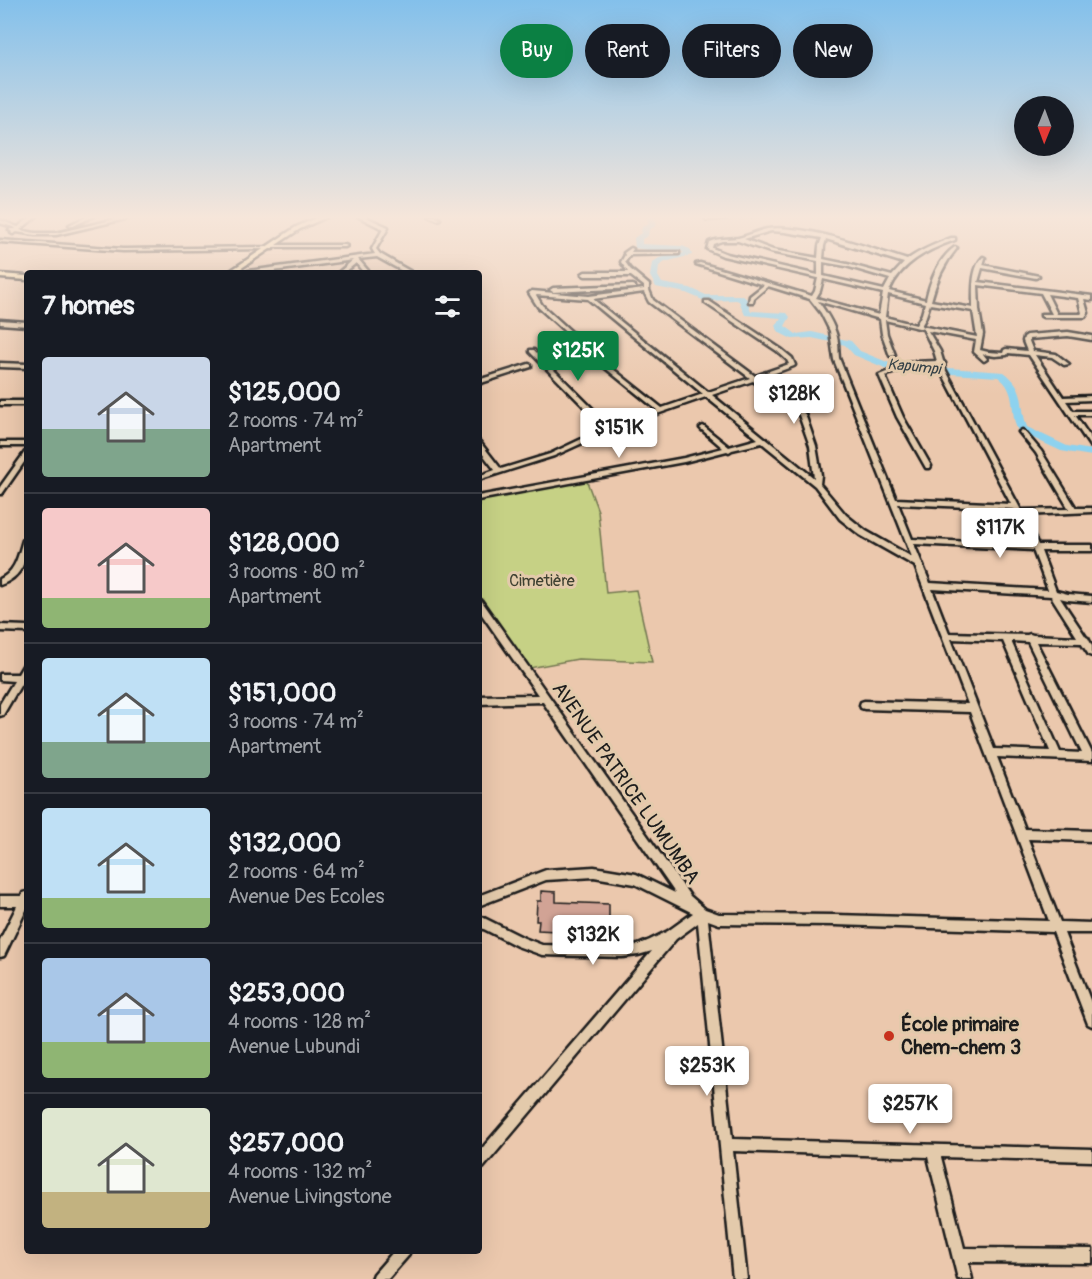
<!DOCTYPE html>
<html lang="en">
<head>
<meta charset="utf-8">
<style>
	body { margin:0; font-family:Pangolin,sans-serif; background:#242831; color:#f1f3f6; height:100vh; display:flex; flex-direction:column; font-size:22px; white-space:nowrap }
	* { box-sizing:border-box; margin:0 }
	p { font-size:20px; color:#9ea1a6 }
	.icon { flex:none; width:33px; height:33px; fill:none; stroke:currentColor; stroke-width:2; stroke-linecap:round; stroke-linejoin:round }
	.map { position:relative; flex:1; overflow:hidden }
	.panel { position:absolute; left:24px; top:270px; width:458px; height:984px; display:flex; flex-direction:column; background:#171b24; border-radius:6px; box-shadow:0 6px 24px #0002 }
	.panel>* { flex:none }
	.top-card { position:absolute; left:500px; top:24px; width:502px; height:54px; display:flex; gap:12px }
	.needle { width:39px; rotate:181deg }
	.tools { position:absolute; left:1014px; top:96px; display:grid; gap:12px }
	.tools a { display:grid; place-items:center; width:60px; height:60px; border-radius:50%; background:#171b24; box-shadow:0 6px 24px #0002; font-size:30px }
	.price { position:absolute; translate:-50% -51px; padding:0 14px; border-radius:6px; background:#fff; color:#222; font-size:20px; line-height:39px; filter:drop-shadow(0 2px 3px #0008) }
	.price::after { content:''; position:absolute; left:50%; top:36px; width:18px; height:14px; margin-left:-9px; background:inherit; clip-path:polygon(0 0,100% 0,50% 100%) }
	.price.active { background:#0b8043; color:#fff }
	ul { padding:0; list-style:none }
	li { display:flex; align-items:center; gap:18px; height:150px; padding:0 18px }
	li+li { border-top:2px solid #363941 }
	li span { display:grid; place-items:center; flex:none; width:168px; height:120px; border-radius:6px; color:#555 }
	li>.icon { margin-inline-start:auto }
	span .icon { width:72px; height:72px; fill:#fffc; stroke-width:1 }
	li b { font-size:26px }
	h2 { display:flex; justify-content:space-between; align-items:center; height:72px; padding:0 18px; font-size:26px }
	.pill { padding:0 21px; border-radius:27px; background:#171b24; box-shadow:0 6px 24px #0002; font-size:21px; line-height:54px }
	.pill.active { background:#0b8043; color:#fff }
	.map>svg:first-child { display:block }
</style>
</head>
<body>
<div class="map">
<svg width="1092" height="1279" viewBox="0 0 1092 1279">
	<rect width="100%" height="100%" fill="#ebc8ad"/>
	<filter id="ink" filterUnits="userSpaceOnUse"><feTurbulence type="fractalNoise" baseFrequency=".0167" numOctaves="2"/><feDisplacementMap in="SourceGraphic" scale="12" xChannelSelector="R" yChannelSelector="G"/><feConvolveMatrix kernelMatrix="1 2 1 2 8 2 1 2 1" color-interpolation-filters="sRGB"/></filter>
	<g filter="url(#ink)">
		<!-- green -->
		<path fill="#c6d185" stroke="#717650" stroke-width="1.5" d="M586,479L598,511L606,593L636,590L652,662L578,659L524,669L479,596V501Z"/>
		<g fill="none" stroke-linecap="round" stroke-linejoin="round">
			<!-- river -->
			<path fill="#8dd2ef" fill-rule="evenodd" d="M646,216H654L657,225L649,230L648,236L642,239V244L682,246L690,249L692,255L665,262L659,266L658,276L662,283L690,288L706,295H740L746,298L751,311L787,313L790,317L785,326L796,334L812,332L851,341L860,351L892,364L1004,372C1027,389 1019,404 1027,427L1067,446L1092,450V456L1061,451L1018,431C1009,412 1018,391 998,377L890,370L854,355L845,345L812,338L792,339L780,333L775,326L781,318L745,315L739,301L736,300L705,301L686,293L656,287L650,276L652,263L659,258L684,253L680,250H648L635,248L634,238L641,233L642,227L649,224Z"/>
		</g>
		<!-- building -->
		<path fill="#d1a395" stroke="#1c1c1c" stroke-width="1.5" d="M541,891L556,892V902L609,904V925L556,922V931L538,930L539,921H536L537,901H541Z"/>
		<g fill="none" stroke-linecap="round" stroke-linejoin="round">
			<defs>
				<path id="minor" d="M32,216H37L20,230L35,233H56L129,216H138L56,235H35L17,232L13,234L11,233L12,232L9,230L11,229H15L16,228L0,223V220L18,227Z
					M88,216H94L73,226L69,225Z
					M357,216H363L388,227V228L376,249L380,254L413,273H406L377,257L358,259L370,273H364L356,263L344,273H338L353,260L259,273H245L248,271L375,254L372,249L383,229Z
					M429,216H435L440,219L438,220Z
					M703,216H707L708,218L754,216L707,220Z
					M767,229C806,224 869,248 907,260C920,250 936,244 951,238H955V240C927,250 901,263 889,291L926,300C930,281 939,258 955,247L957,248C944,264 936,281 931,301L973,308C973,290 971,269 983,257L985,258L983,265L1039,276L1036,278L982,268L978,282L1092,296V300L1084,299L1088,313L1085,317H1043L1041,316V314H1052L1041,293L978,285L979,310L983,334L980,350L988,352L1003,353L1004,350L1006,349L1027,351L1023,341L1024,337L1027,335L1068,332L1092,336V340L1068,336L1029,339V341L1033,351L1056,354L1069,364L1064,365L1052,357L1035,355L1063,397L1092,396V400L1066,401L1073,411H1092V415H1075L1092,440V447L1090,446L1029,355L1008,353L1007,355L995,356L983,354L987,359L984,361L974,352L976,340L928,331L940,351L943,361L945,363L944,364L945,369L1021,510L1069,509L1036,453L1019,432L1022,430L1024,431L1041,451L1076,508H1092V512L1024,515L1038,545H1092V551H1041L1056,591L1068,594L1092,596V602L1068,600L1060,598L1086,637L1088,638L1092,646V656L1089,655L1081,643L1036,642L1092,753V761L997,757L1025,829L1092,831V841L1028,839L1060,922L1092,923V933H1064L1092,1005V1026L1088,1024L1053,932L835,925L719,924L708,920L732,1139L1092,1149V1161L941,1157L964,1248L1092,1249V1263L968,1262L972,1279H958L928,1157L733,1151L747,1279H733L698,923L676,939L483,1168L478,1169V1153L652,951L638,955L622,957L542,955L517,946L478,926V915L524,938L542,945L622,947L638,945L650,940L668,931L693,913L635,884L594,877L546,880L478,906V896L546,870L594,867L636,874L675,893L543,702L478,704V696L538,695L478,609V599L481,600L690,896L705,909L719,914L835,915L1049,921L970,712L864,709L861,708L860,705L861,702L864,701L968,704L915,566L860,535L840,519L815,486L762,443L732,450L729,452L727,451L684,462L478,500V496L684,458L723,448L701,429L700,428L703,426L729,447L758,439L706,397L611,430L554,456L478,480V476L495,470L478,448V441L480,442L501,469L550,454L605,428L530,352V350H534L610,426L657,410L604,367L538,307L529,293L532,291L589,296L644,289V286L631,276H585L582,274L585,272H628L621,262L625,255L624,253L631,248L633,249L631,252H679V254L630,255L625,262L630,269L649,285V290L653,300L755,376L789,364L787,360L777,351L705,303V301H709L781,349L792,358L795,365L794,366L759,379L805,414L816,446L821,475L820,484L846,515L866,531L912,557L834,360L830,331L821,313L810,299L768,286L754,298L753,302H749L750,296L764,285L696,264L700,263L812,296L815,291L818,278L723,256L707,249L709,242C719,238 728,239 738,238C748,236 757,231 767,229ZM771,231L785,232L822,238L819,246L818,258L773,250L744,239ZM826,239L904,263L892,276L847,264L823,259L824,246ZM722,241H738L770,252L818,261V275L727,254L712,248L713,244ZM823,262L846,266L890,279L884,290L823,276ZM823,279L883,293L879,315L816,298L820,291ZM644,292L649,302L750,378L708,392L593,299ZM888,294L925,303L922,314L916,325L885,317ZM1047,294L1078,298L1082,313L1081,314H1057ZM536,295L588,299L703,394L662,408L608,365L542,305ZM818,301L880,319L882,334L890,356L895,355L887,334L885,320L923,329L934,351L937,361L911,362L879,375L897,417L926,468H930L931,466L903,417L885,376L912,366L938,365L1011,504L896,499L839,358C838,351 839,344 837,337C834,324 826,312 818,301ZM930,304L973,311L977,337L921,326L925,319ZM753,381L799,415L810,446L814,478L712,395ZM898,504L1014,509L1031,545L912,539ZM914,544L1033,550L1048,590L930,583ZM932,589L1051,596L1077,637L1033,635L1030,634L1027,635L949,633ZM951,639L1003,641L1050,751L994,749ZM1011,641L1028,642L1082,753L1060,752Z
					M0,240L123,249L272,247V245H345L347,246L345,247H273V249H271L123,251L0,242Z
					M633,285L635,286V288L553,292L550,290L553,288Z
					M0,320L27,322V326L0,324Z
					M0,363L27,364V368L0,367Z
					M529,364L531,365V367L478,384V380Z
					M0,401H27V405H0Z
					M0,442H27V446H0Z
					M27,451V458L2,494H0V487L25,452Z
					M27,537C27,560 23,577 0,585V579C16,571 18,556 23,540Z
					M0,625L27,626V632L0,631Z
					M27,663V674L3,715L0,716V704L14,681L0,680V674H18L24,664Z
					M27,892V908L4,956L0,957V940L17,906H0V896H22L23,893Z
					M394,1251H410L408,1256L388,1279H372L374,1274Z"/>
				<path id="major" d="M321,216H329L300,229L234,273H227L296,227Z
					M0,274L27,276V280L0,278Z"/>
			</defs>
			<!-- minor casing -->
			<use href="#minor" stroke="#1c1c1c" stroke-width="5"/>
			<!-- major casing -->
			<use href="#major" stroke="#1c1c1c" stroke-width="5"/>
			<!-- minor -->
			<use href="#minor" fill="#e3caab" fill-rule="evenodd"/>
			<!-- major -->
			<use href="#major" fill="#f8deab" fill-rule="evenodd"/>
		</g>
	</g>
	<!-- sky -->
	<linearGradient id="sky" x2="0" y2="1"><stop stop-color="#83c0eb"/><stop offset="0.55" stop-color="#f6e6da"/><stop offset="1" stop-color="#f6e6da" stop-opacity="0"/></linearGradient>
	<rect width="1092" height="395" fill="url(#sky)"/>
	<!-- markers -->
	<circle fill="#c8321e" stroke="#e3caab" stroke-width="2" cx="889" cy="1036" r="6"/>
	<g text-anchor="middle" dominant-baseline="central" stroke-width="6" stroke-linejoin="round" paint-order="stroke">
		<!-- far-water labels -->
		<g font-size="15" font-style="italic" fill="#334046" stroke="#e3caab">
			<text transform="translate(914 367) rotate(6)">Kapumpi</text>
		</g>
		<!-- park labels -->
		<g font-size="16" fill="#3e4031" stroke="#e3caab">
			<text x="542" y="581">Cimetière</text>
		</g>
		<!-- near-street labels -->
		<g font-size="20" fill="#1c1c1c" stroke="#e3caab">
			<text transform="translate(626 783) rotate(55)">AVENUE PATRICE LUMUMBA</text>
		</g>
		<!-- near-poi labels -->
		<g font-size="20" font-weight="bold" fill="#1c1c1c" stroke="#e3caab" text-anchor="start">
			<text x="901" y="1024">École primaire<tspan x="901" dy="23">Chem-chem 3</tspan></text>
		</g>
	</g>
</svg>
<div class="tools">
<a><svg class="needle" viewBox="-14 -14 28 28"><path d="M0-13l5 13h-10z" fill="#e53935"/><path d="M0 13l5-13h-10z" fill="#9ea1a6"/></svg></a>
</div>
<b class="price active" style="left:578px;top:382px">$125K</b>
<b class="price" style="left:794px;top:425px">$128K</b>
<b class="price" style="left:619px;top:459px">$151K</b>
<b class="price" style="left:1000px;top:559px">$117K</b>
<b class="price" style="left:593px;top:966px">$132K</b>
<b class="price" style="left:707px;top:1097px">$253K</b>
<b class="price" style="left:910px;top:1135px">$257K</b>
<div class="top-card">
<a class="pill active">Buy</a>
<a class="pill">Rent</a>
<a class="pill">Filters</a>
<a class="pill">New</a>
</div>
<section class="panel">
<h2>7 homes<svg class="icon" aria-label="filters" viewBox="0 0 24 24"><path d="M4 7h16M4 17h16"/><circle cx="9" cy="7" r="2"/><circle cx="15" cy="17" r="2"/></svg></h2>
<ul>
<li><span style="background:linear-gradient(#c9d6e8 60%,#7fa58c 0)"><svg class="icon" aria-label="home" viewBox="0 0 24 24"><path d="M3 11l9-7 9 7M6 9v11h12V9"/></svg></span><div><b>$125,000</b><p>2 rooms · 74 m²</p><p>Apartment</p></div></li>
<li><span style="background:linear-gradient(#f6c9c9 75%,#8fb573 0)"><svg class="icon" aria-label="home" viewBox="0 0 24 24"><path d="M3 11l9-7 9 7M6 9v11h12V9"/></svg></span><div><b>$128,000</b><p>3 rooms · 80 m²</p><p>Apartment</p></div></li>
<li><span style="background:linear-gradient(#bfe0f5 70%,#7fa58c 0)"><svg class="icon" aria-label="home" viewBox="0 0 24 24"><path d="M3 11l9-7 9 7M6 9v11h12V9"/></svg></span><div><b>$151,000</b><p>3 rooms · 74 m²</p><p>Apartment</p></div></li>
<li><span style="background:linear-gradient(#bfe0f5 75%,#8fb573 0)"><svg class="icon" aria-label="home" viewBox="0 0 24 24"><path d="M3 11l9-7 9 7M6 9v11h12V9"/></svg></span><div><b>$132,000</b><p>2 rooms · 64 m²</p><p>Avenue Des Ecoles</p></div></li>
<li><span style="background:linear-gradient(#a9c7e8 70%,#8fb573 0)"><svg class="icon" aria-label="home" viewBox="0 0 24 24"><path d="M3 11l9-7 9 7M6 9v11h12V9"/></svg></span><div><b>$253,000</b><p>4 rooms · 128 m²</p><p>Avenue Lubundi</p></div></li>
<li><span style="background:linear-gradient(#dfe7d0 70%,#c2b280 0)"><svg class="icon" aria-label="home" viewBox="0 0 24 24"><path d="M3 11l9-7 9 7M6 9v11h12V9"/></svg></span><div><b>$257,000</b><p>4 rooms · 132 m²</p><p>Avenue Livingstone</p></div></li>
</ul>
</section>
</div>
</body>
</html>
